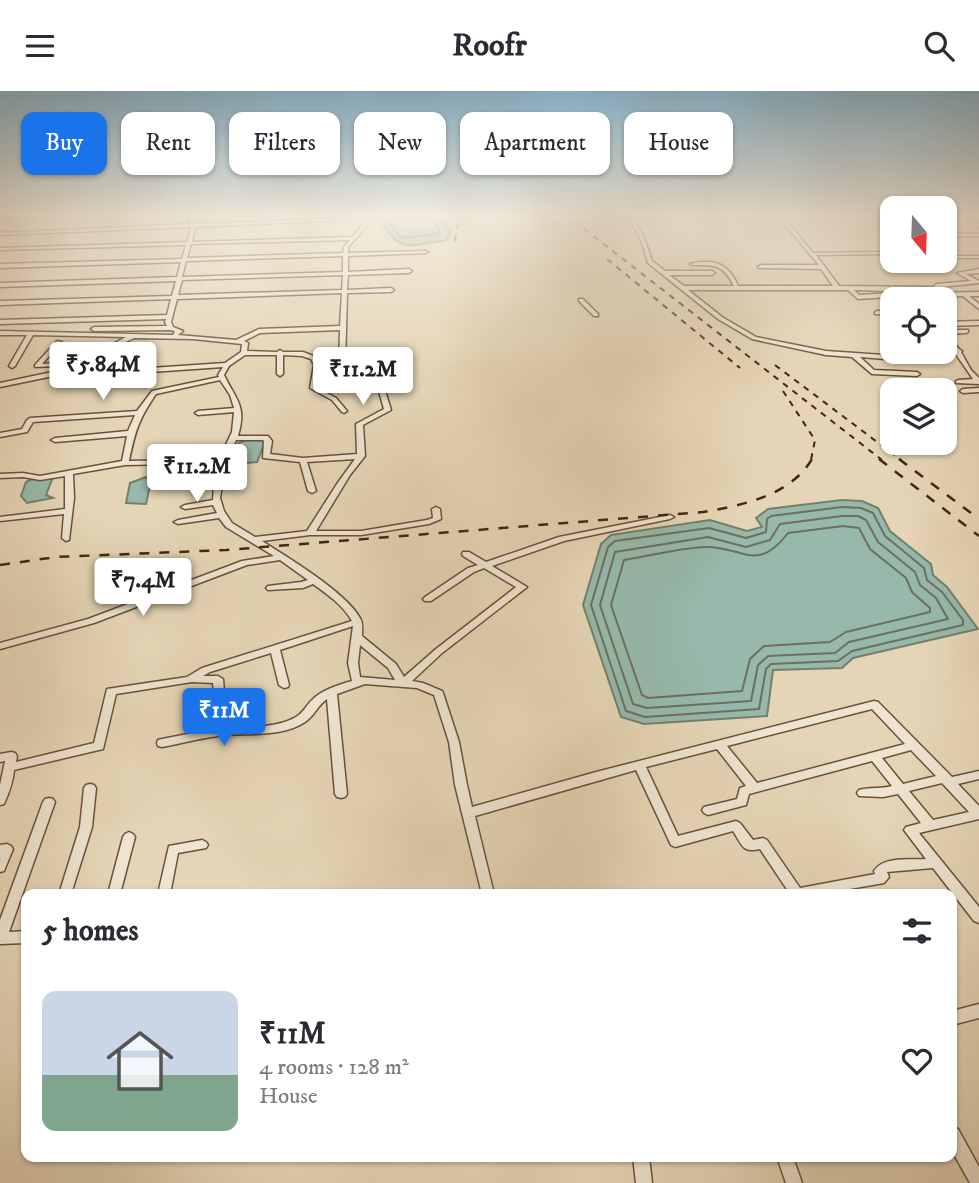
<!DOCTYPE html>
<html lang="en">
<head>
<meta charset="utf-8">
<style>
	body { margin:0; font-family:"IM FELL DW Pica",serif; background:#f2f2f3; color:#2b2b33; height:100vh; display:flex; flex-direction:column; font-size:26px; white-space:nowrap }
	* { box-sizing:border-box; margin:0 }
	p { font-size:23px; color:#7c7c81 }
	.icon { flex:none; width:38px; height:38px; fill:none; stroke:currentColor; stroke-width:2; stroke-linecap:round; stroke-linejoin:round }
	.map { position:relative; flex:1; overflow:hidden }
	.side { position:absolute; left:21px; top:798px; width:936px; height:273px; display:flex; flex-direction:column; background:#fff; border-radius:14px; box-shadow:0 2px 5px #0004 }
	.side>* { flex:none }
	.banner { position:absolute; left:21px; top:21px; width:938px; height:63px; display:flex; gap:14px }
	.needle { width:46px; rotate:161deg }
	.controls { position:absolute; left:880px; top:105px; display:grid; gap:14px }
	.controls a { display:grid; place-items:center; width:77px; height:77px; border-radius:14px; background:#fff; box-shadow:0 2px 5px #0004; font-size:35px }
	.price { position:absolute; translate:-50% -60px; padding:0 16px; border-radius:7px; background:#fff; color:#222; font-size:23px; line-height:46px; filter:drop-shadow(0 2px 4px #0008) }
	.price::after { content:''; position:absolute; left:50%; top:42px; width:21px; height:16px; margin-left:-10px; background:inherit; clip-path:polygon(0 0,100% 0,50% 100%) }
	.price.current { background:#1a73e8; color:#fff }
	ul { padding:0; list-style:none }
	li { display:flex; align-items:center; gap:21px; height:175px; padding:0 21px }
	li span { display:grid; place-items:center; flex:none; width:196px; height:140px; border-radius:14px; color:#555 }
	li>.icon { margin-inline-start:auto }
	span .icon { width:84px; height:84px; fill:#fffc; stroke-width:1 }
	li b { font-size:30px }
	h2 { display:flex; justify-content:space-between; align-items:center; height:84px; padding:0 21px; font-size:30px }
	.pill { padding:0 24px; border-radius:14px; background:#fff; box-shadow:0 2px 5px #0004; font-size:24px; line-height:63px }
	.pill.current { background:#1a73e8; color:#fff }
	header { display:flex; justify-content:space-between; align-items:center; height:91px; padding:0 21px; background:#fff; font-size:32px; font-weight:700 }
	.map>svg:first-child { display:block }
</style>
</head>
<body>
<header><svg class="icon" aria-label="menu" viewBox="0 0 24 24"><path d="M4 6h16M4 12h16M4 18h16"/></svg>Roofr<svg class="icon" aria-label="search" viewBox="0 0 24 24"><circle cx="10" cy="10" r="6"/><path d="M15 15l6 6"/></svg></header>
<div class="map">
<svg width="979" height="1092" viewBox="0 0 979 1092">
	<rect width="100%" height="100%" fill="#e5d5b6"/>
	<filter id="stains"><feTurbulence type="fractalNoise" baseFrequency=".00286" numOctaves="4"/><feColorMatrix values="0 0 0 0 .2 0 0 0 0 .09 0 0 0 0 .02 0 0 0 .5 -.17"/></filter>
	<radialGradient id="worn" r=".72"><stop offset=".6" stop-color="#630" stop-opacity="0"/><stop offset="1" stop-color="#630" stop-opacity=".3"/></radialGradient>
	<!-- water -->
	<path fill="#96b9ab" stroke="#747f6c" stroke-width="2" d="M375,123H437L451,140L447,149C401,156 403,163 375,123Z
		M261,348L265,351L257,371L240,373L227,369L230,357L243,350Z
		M53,386L46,404L53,407L27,412L21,405L26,391L34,387Z
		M146,386L151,390L146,413L126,412L130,392Z
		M842,409L862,410L878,417L890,440L931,473L933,484L947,496L978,538L853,567L842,577L773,579L767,625L644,633L621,626L583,514L601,453L611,444L710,429L747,440L762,436L756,427L768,418Z"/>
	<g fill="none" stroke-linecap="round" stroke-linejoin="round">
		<!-- shore -->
		<path stroke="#6c705c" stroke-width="2" d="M383,123L399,145L404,147L440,142L432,123
			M842,416L861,417L873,422L885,445L924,477L927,489L942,501L963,529V534L852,560L838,570L771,573L766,578L759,618L645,626L626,620L591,514L608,456L615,450L709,437L746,447L766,441L767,428L771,425Z
			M842,425H858L866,429L878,451L915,481L920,494L936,507L948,528L849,551L835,562L768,565L758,574L751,610L647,617L633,613L600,514L615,461L708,446L746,456L770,449L780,433Z
			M843,435L859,437L870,458L906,487L912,501L930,517V521L846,541L830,551L764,555L750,568L742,600L648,607L642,604L611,514L624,469C650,465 679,457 705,456C742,455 757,483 788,442Z"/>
		<defs>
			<path id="minor" d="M95,123H107L81,128L0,131V129L81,126Z
				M188,123H192L195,133L369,126V123H373V128L348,156V162L426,160L428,161L426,162L348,165V181L409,178L412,180L409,182L348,184L347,199L391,197L394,199L391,201L347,202L345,275L378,276L391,319L363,334L365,365L350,384L316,440H361L427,429L433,427L432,418L436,416L440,418L441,428L429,433L361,444H310L262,450C287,466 349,503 361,529C363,534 362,539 362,545L396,573L404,586L436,558L516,496L484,477L474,481L431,510H425L423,508L425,506L468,477L478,474L463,465L462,463L463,461H469L486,471L559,446L670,424L674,426L670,428L564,450L492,475L527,496L442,562L412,590L423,592L442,600L443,602L459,651L467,694L472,716L596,681L874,610L878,611L952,686L979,680V688L958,693L979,715V728L919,742L979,816V832L974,830L933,777L887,781L889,786L884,792L838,800L839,803H826L825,802L790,803L760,758C742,762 743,755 733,740L675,756L671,754L636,679L475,725L494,803H482L455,694L449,651L434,604L417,597L365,593L337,603L347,703L345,706L341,707L337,706L335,703L327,608C318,614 314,625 305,631C282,646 252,642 226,644C205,646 183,652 162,656L158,655L157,652L158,649L162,648L219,637L216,626L213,592L192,591L116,603L103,658L14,679C13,691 9,702 4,713L0,714V694L5,670L0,671V663L11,661L15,662L17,665L16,671L94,652L107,598L187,586L202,577L352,530C343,514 327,503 313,493L303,497L268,499L266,497L268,495L301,491L308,489L280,469L247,474L94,532L0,558V552L88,528L242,470L274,465L226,436L219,427L178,433L174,431L178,429L217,422L213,414L185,418L181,416L185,414L213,409L214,394L220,379L216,376L181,373L125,374L73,383L74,407L69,449L66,450L62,447L64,423L0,430V426L65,418V385L40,389L23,386L0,387V383L23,382L40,385L122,370L127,345L55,351L51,349L55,347L128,340L135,324L33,331L27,341L0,346V342L22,338L27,329L30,327L137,320L152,300L219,286L218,284L223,276L151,281L89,274L73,281L0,296V292L71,277L79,274L35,276V274L57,250L62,251L42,273L80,270L83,272L96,262L126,246L33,244L15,275L12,277L9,275L27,244H0V240L173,244L175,240L170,239L94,240L91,238L94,236L167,235L165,231L166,228L0,233V229L167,224L171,208L0,214V210L172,205L176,190L0,196V192L177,186L181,171L0,177V173L182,168L186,154L0,159V157L187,151L191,136L0,144V142L190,133ZM367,128L352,146L192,151L195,136ZM350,149L344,156L343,162L187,167L191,153ZM343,165V181L182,186L186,170ZM343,184L342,199L178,204L182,189ZM342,202L340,235L259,238L236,249L178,244L183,240L173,236L171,231L177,208ZM340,239L339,275L320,277V274L316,266L303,261H283L280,259L277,261L247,260L248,252L244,250L260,242ZM134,247L193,248L242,253L241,261L225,272L151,277L93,271L105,261ZM245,264H277V283L280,285L283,283V264L302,265L311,268L314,274L310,297L332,309L342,321L344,322L347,320L336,307L316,296L319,281L373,279L384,318L356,333L357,363L303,367L270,363L272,350L268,345H238C247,314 236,309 224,284L229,275ZM220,289L230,304L234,317L198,320L195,322L198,324L234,321L232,341L217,372L181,369L129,370C135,340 139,328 156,303ZM236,349H263L264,350L263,367L300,371L308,400L312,402L316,400L307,371L355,368L337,393L307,440L255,446L232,432L224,420L220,407L222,394L228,378L224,374ZM353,535L348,572L352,590C338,594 321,599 311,610C306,615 303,622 296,626C277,637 250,636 229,636L226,626L223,588L218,585H203L210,581L271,562L279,594L284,597L288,596L289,594L280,559ZM360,554L388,577L395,589L360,586L358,572ZM872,618L905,653L757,692L727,655ZM717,658L746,695L740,697L737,708L704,716L702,719L704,722L708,724L746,714L749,703L872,670L892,695C881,698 870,696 859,699L857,702L859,705L883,706L898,703L921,732L906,736L904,739L926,768C909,769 883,765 874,780L875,783L800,797L767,749L763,747L753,749L740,732L736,730L678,745L646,676ZM911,659L936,685L903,693L882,667ZM942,692L969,721L933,729L909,700Z
				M628,123H632L646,152L652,170L665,180H712L715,182L712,184H669L684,195H734C723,173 715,174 692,174L690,173C713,167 729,172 738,195H833L821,178L759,177L758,176L761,174H819L776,123H781L813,162L881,161L892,167V170H894H890L880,163L816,164L839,195L934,196L936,193L971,190L957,182L979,178V182L966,183L979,190V192L940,196L938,199H896L904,208H898L891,200L854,199L859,204L890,202L893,204L890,206L858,208L848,199H688L722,226L756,246L826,260L898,265L953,259L945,248V239H968V241L966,242L947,243L959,258L962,260L961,261L971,279L979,287V293L956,292V290L958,289L973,288L955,262L898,269L860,266L874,279L917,281L920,283L917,285L872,283L852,266L826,264L752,248L718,228L648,172L642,152Z
				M857,123H862L866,128L862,129Z
				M961,123H966L979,133V136Z
				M892,142V144L889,145L887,144Z
				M945,143H979V145H945Z
				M945,165H979V167H945Z
				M979,201V205H969L979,213V218L963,205L924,206L921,204L924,202Z
				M579,208H583L598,223V225H594L579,210Z
				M877,220H892V224L875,223V221Z
				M979,230V234L945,235V231Z
				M979,297V301L963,302L960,300L963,298Z
				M90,693L94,694L96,697L92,736L71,803H59L80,736L84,697L86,694Z
				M49,707L53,708L55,711L9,841L26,840V852L0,853V829L43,711L45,708Z
				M129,741L133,743L135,746L120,803H108L123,746L125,743Z
				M202,749L206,751L208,754L206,757L178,762L170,803H158L169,755Z
				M7,753L11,755L13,758L4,780L0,781V754Z
				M979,913V927L952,934V920Z
				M952,1036L958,1038L979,1076V1092H970L952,1060Z
				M633,1066H649L652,1092H636Z
				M777,1066H793L802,1092H786Z"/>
		</defs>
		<!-- minor casing -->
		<use href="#minor" stroke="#6a5238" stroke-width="3"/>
		<!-- minor -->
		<use href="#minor" fill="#eee4d0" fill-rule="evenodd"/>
		<!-- rail-far1 -->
		<path stroke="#41270e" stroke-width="2" stroke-dasharray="6 6" stroke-linecap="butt" d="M544,123L556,133
			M565,123L882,369
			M455,150L459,123
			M607,168L740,277
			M775,274L901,369
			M783,300L815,349L811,369"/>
		<!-- rail -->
		<path stroke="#41270e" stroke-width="2.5" stroke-dasharray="10 10" stroke-linecap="butt" d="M879,368L979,445
			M899,368L979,428
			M0,474L56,466L226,459L703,421C743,414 790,405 812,368"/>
	</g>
	<!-- sky -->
	<linearGradient id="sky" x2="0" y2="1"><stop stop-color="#87b6d0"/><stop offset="0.45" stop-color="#f3ecde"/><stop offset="1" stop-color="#f3ecde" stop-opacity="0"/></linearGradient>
	<rect width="979" height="276" fill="url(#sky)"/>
	<rect width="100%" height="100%" filter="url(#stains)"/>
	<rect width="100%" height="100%" fill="url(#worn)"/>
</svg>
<div class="controls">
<a><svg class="needle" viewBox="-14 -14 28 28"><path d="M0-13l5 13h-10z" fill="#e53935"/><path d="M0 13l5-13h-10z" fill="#7c7c81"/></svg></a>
<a><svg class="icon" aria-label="locate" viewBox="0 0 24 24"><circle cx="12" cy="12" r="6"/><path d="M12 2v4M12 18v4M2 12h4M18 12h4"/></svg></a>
<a><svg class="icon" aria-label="layers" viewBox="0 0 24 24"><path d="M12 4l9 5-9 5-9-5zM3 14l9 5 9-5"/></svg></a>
</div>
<b class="price" style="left:103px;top:311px">₹5.84M</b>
<b class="price" style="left:363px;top:316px">₹11.2M</b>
<b class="price" style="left:197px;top:413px">₹11.2M</b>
<b class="price" style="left:143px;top:527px">₹7.4M</b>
<b class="price current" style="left:224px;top:657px">₹11M</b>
<div class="banner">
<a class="pill current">Buy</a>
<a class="pill">Rent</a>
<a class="pill">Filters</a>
<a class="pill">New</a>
<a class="pill">Apartment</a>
<a class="pill">House</a>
</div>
<section class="side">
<h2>5 homes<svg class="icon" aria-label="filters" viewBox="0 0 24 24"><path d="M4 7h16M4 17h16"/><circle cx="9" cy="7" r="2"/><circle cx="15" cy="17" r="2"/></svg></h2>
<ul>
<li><span style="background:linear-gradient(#c9d6e8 60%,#7fa58c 0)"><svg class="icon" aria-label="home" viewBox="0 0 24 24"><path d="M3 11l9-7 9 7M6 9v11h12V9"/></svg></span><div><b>₹11M</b><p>4 rooms · 128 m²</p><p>House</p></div><svg class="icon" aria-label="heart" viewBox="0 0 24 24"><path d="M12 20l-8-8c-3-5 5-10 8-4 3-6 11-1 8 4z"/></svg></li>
</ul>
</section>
</div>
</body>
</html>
